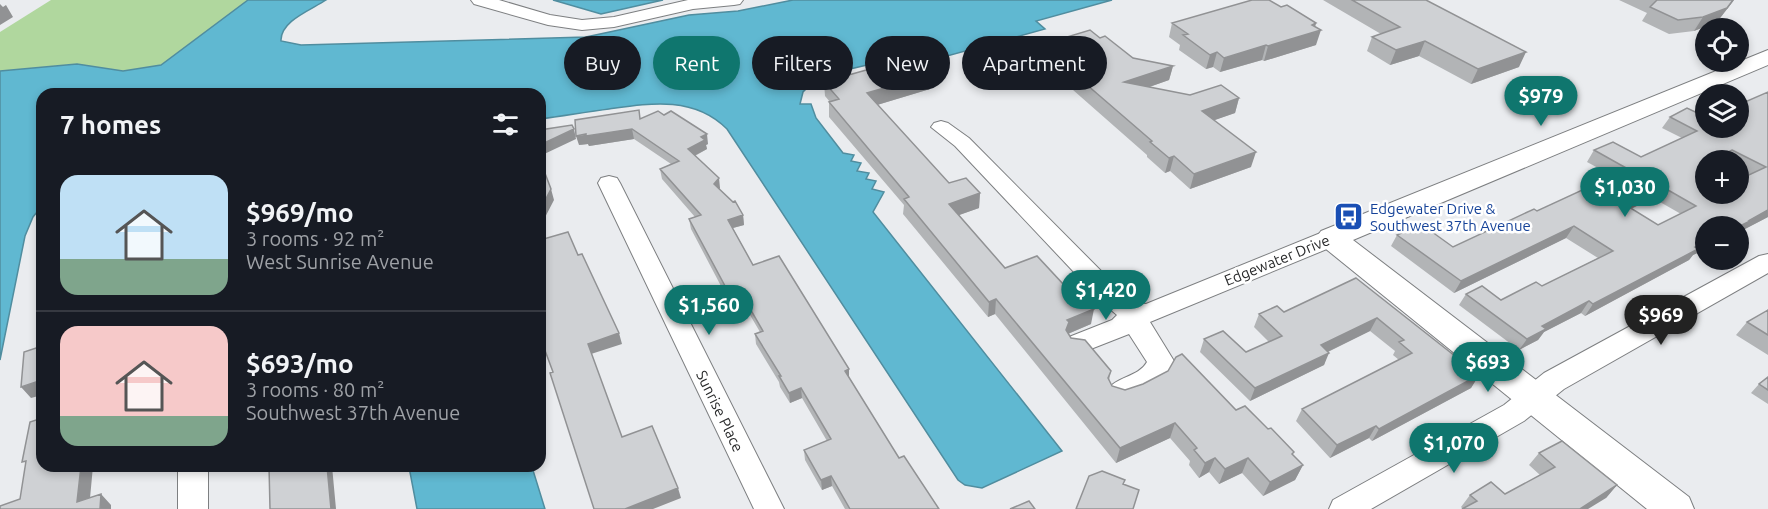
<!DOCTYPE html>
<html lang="en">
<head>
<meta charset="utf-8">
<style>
	body { margin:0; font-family:Ubuntu,sans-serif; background:#20242c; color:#f1f3f6; height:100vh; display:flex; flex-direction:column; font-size:22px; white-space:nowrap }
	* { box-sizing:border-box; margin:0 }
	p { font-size:20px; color:#9ea1a6 }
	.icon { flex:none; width:33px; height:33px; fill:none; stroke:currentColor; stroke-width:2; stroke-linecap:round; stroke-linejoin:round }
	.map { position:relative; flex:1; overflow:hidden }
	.drawer { position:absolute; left:36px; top:88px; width:510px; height:384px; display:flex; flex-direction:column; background:#171b24; border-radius:18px; box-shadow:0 3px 9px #0003 }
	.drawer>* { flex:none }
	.guide { position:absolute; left:564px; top:36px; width:570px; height:54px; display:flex; gap:12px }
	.controls { position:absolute; left:1695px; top:18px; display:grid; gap:12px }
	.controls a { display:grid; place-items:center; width:54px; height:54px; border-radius:50%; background:#171b24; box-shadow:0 3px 9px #0003; font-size:30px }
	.price { position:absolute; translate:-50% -51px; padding:0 14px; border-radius:21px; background:#0f766e; color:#fff; font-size:20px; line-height:39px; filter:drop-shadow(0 2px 3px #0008) }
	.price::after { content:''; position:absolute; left:50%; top:36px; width:18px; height:14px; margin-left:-9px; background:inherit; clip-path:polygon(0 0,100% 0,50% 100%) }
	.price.active { background:#222; color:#fff }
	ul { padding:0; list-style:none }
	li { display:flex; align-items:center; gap:18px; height:150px; padding:0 24px }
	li+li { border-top:2px solid #363941 }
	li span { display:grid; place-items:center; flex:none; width:168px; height:120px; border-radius:18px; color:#555 }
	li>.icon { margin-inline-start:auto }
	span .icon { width:72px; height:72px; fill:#fffc; stroke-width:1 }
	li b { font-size:26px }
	h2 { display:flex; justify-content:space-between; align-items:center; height:72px; padding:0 24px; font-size:26px }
	.chip { padding:0 21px; border-radius:27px; background:#171b24; box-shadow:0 3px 9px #0003; font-size:21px; line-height:54px }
	.chip.active { background:#0f766e; color:#fff }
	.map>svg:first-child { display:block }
</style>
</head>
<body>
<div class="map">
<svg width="1768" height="509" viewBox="0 0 1768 509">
	<rect width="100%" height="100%" fill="#eaecef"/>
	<!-- green -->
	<path fill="#b0d79e" d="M51,0H248L161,65L123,71L77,64L0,71V32Z"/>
	<!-- water -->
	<path fill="#60b8d1" stroke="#508d9f" stroke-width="1.5" d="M248,0H326C311,10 280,21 281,41L301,45L586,37L689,15L738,11L793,0H1112L1036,21L1045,29L918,64L909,55L846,70L823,81L817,78L803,92L800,104H811L816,118L843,153L854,155L851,161L861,163L857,171L869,173L866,179L876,181L872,189L884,192L873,212L1062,451L982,488L965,485L958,480L727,129C694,96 651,103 609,109C586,112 563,116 540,119V94H42V206L33,217L25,236L0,360V71L77,64L123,71L161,65Z
		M553,0H663L601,14Z
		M409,467H532L545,509H417Z"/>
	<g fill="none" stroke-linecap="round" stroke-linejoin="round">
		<defs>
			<path id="minor" d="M471,0H499L550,15L582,20L614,17L688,0H743L740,4L734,5L693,9L614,27L582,30L548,25L474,4Z
				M941,121L948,123L969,138L1123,293L1137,303L1146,304L1323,232L1331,230L1339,232L1343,238L1339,244L1150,322L1174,361C1166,387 1144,395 1120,403L1110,400L1106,392C1115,376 1138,378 1147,362L1129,334L1078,354L1069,351L1065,344L1069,337L1112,320L1117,315L1105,305L955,146L931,127L934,123Z
				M609,176L617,178L620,183L784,509H754L598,183L601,178Z
				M1768,254V273L1564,389L1524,421L1371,509H1329L1333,500L1504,405L1544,373L1759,256Z
				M178,466H208V509H178Z"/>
			<path id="tertiary" d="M1768,50V65L1353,240L1689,497L1694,509H1647L1321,245L1316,238L1321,231Z"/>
		</defs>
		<!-- minor casing -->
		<use href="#minor" stroke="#7d7f81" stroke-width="2"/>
		<!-- tertiary casing -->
		<use href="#tertiary" stroke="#7d7f81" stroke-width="2"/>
		<!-- minor -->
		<use href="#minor" fill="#fff" fill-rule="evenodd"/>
		<!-- tertiary -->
		<use href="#tertiary" fill="#fff" fill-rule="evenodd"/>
	</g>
	<!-- wall -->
	<path fill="#b2b4b6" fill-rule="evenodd" d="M1323,0H1426L1519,67L1471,84L1419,56L1390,65L1367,51L1372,37L1381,34Z
		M1619,0H1734L1717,22L1694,31L1669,34L1642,21L1647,13Z
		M1281,7L1316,23L1315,27L1316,45L1264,61L1262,60L1220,72L1213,67L1206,69L1179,50L1180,45L1169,37L1172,23Z
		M1100,38L1133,58L1173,66L1169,80L1149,87L1190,95L1239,98L1235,113L1214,120L1251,167L1190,189L1170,171L1165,173L1147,157V155L1048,68V65L1046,64L1048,49L1056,47L1057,40Z
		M824,82L930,89L877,105L949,183L980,193L979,208L959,215L1005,268L1091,324L1068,334L1071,338L1111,371L1109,381L1112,386L1125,390L1236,410L1293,455L1303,465L1295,480L1263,496L1242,473L1219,484L1209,472L1199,478L1189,465L1190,461L1170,438L1116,463L995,314L988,317L903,214L904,205L829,117V102H830L825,96Z
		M1768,92V217L1745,229L1742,232L1706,226V249L1693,255L1689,260L1585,316L1581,313L1544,332L1538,340L1519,350L1459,305L1466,294L1501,300L1542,286L1598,258L1566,238L1454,293L1391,246L1397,235L1453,247L1537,211L1613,176L1587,162L1594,150L1641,157L1682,138L1662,128L1670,117L1706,128ZM1706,160H1738V169L1750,175L1738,194H1706ZM1653,198L1681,214L1658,225L1631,209Z
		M641,119L708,144L706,145L707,149L695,156L720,188L719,189L743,215L744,225L733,228L753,265L849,369V378L899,458L939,509H845L832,486L822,490L805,460L804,450L827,441L802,398L790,403L780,387L779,382L756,344L755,334L760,332L743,303L732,307L691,229L689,219L695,217L662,179L660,169L671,164L634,139L589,146L588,144L579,145Z
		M1356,278L1479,375L1471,388L1372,441L1369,438L1330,458L1296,421L1302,409L1399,360L1393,355L1395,351L1370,331L1328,352L1324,365L1250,401L1200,352L1204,339L1246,352L1269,342L1254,327L1259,314L1284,312Z
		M1768,309V355L1736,335L1747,322L1765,312Z
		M1768,377V404L1751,393L1759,384Z
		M1539,453L1617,485L1606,498L1463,509L1461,507L1470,495L1505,494L1540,475L1529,465Z"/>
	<!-- shaded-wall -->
	<path fill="#919294" d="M1734,0L1717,22L1694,31L1703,17Z
		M0,4L3,7L6,5L13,17L0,25Z
		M1316,23L1313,33L1321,30L1316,45L1264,61L1268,46Z
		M1425,41L1419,56L1390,65L1396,50Z
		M1266,45L1262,60L1220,72L1224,58Z
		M1217,52L1213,67L1206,69L1210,55Z
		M1526,52L1519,67L1471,84L1478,69Z
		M1173,66L1169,80L1121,97L1124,82Z
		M930,75V89L867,108V93Z
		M1239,98L1235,113L1198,126L1202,111Z
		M574,129L576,139L540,156V145Z
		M632,129L634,139L589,146L588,144L579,145L576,136Z
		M707,134L708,144L706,145L707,149L690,158L688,149L701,137Z
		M1732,150L1724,160H1710Z
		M1256,152L1251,167L1190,189L1194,174Z
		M1174,156L1170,171L1165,173L1169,158Z
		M719,178L720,188L715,194L714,184Z
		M1661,186L1653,198L1616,216L1624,204Z
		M551,189L554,200L540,227V210Z
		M980,193L979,208L948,219L949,204Z
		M1768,210V217L1745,229L1742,232L1738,234V227Z
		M743,215L744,225L729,229L728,220Z
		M1574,226L1566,238L1454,293L1461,281Z
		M1706,242V249L1693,255L1689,260L1585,316L1593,304L1695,247Z
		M741,293L743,303L732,307L731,297Z
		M996,299L995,314L988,317L989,302Z
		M1589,301L1581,313L1544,332L1538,340L1519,350L1527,339L1542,326Z
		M1094,309L1091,324L1065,335L1067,320Z
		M1377,318L1370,331L1315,358L1321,345Z
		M619,333L622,344L591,354L588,344Z
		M1329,353L1324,365L1250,401L1255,388Z
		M849,369V379L845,371Z
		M1479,375L1471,388L1372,441L1379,429Z
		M42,380V395L31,398L21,387Z
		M801,388L802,398L790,403L789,393Z
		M1175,423L1170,438L1116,463L1120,448Z
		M1376,426L1369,438L1330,458L1337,445Z
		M1215,458L1209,472L1199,478L1205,463Z
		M1248,458L1242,473L1219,484L1225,469Z
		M1303,465L1295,480L1263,496L1270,482Z
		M81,466H93L89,509L77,502Z
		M327,466H332L336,509H331Z
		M831,476L832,486L822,490L821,480Z
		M1617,485L1606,498L1588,509H1580Z
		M678,488L681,498L653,509H625Z
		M101,494L111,505V509H100Z"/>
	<!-- building -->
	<path fill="#cfd1d4" stroke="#919294" stroke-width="1.5" fill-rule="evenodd" d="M1252,0H1269L1281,7L1287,5L1316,23L1312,25L1321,30L1268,46L1266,45L1224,58L1217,52L1210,55L1183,35L1188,34L1172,23Z
		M1352,0H1426L1526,52L1478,69L1425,41L1396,50L1372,37L1400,27Z
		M1657,0H1733L1727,8L1703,17L1678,20L1650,7Z
		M1090,30L1100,38L1105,36L1133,58L1173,66L1124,82L1190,95L1221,85L1239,98L1202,111L1256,152L1194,174L1174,156L1169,158L1150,142L1152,141L1050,53H1052L1048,49L1063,45L1057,40Z
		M912,57L930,75L867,93L949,183L966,178L980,193L949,204L1005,268L1037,256L1065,286L1070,284L1094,309L1067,320L1069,322L1066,330L1071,338L1085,340L1111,371L1108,378L1112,386L1125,390L1143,384L1168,371L1176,357L1182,354L1236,410L1245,406L1268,429L1271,428L1294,452L1292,454L1303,465L1270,482L1248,458L1225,469L1215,458L1205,463L1194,450L1197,448L1175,423L1120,448L996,299L989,302L904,199L909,197L829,102L839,99L824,82Z
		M1768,92V210L1750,220H1752L1738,227L1706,226V242L1695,247L1698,249L1593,304L1589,301L1542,326L1546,329L1527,339L1466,294L1482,286L1501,300L1536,282L1542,286L1613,251L1574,226L1461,281L1397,235L1421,224L1453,247L1534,209L1537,211L1628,169L1594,150L1613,142L1641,157L1697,131L1670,117L1687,108L1706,117V128H1738V105ZM1732,150L1766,167L1738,180V194H1706V169L1700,166L1706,163V160H1710ZM1661,186L1696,206L1658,225L1624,204Z
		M639,110L640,119L658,111L664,115L671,111L707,134L701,137L705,140L688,149L719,178L714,184L733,202L735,201L743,215L728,220L753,265L779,256L849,369L845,371L899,458L904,456L939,509H850L831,476L821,480L804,450L831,439L801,388L789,393L779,376H781L755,334L763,331L741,293L731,297L689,219L701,215L660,169L679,161L632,129L586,136V134L576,136L575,120Z
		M572,125L574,129L540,145V130Z
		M540,167L543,168L551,189L540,210Z
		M568,232L578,255L582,254L619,333L588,344L622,437L652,426L678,488L625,509H594L550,373L553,372L540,337V240Z
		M1356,278L1479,375L1379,429L1376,426L1337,445L1302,409L1412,353L1399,342L1404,340L1377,318L1321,345L1329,353L1255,388L1204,339L1223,331L1246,352L1282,336L1259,314L1277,306L1284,312Z
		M1768,310V335L1747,322Z
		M42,346V380L21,387L24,352Z
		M1768,377V390L1759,384Z
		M42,418V466H81L77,502L101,494L100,509H0V506L20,499L26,461L22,462L30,422Z
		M1562,441L1617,485L1580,509H1462L1477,501L1470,495L1491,482L1505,494L1555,467L1539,453Z
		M269,466H327L331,509H270Z
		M1102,471L1125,480L1123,484L1139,490L1133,509H1076L1089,476Z
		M1029,501L1035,509H1010Z"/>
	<!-- icons -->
	<defs>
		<symbol id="bus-square" viewBox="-11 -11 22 22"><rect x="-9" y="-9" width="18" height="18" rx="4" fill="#1a4fb4" stroke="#fff"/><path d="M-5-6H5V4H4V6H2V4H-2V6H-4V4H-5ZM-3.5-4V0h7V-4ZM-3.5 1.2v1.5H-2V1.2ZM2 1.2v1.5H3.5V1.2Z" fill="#fff"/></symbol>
	</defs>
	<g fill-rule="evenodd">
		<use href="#bus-square" x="1332" y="200" width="33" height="33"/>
	</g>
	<g text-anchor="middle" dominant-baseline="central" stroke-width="5" stroke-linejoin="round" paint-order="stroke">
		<!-- transit labels -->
		<g font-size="15" fill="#164399" stroke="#fff" text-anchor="start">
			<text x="1370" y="208">Edgewater Drive &amp;<tspan x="1370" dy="17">Southwest 37th Avenue</tspan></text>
		</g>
		<!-- street labels -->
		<g font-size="15" fill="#292a2b" stroke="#fff">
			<text transform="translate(1277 260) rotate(-22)">Edgewater Drive</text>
			<text transform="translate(720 411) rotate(64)">Sunrise Place</text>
		</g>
	</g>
</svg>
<div class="controls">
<a><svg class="icon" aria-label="locate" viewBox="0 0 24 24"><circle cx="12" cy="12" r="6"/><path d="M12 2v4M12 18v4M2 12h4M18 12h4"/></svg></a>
<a><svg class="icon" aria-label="layers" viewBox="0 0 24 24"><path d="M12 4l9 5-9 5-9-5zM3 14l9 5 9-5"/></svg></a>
<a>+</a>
<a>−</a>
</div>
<b class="price" style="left:1541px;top:127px">$979</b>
<b class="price" style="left:1625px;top:218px">$1,030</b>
<b class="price" style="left:1106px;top:321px">$1,420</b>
<b class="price" style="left:709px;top:336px">$1,560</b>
<b class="price active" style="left:1661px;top:346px">$969</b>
<b class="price" style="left:1488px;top:393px">$693</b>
<b class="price" style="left:1454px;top:474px">$1,070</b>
<div class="guide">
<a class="chip">Buy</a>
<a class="chip active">Rent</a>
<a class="chip">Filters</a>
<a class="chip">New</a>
<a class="chip">Apartment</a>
</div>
<section class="drawer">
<h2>7 homes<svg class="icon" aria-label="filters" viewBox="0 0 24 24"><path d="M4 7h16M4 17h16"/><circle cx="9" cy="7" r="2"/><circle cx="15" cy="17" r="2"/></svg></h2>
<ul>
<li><span style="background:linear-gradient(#bfe0f5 70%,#7fa58c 0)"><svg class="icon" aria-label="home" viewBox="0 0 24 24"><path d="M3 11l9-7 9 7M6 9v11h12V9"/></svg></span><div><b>$969/mo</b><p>3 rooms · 92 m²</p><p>West Sunrise Avenue</p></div></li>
<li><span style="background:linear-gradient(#f6c9c9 75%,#7fa58c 0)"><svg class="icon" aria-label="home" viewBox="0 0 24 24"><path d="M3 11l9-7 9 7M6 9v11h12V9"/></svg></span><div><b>$693/mo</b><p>3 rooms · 80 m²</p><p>Southwest 37th Avenue</p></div></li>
</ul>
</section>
</div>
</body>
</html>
